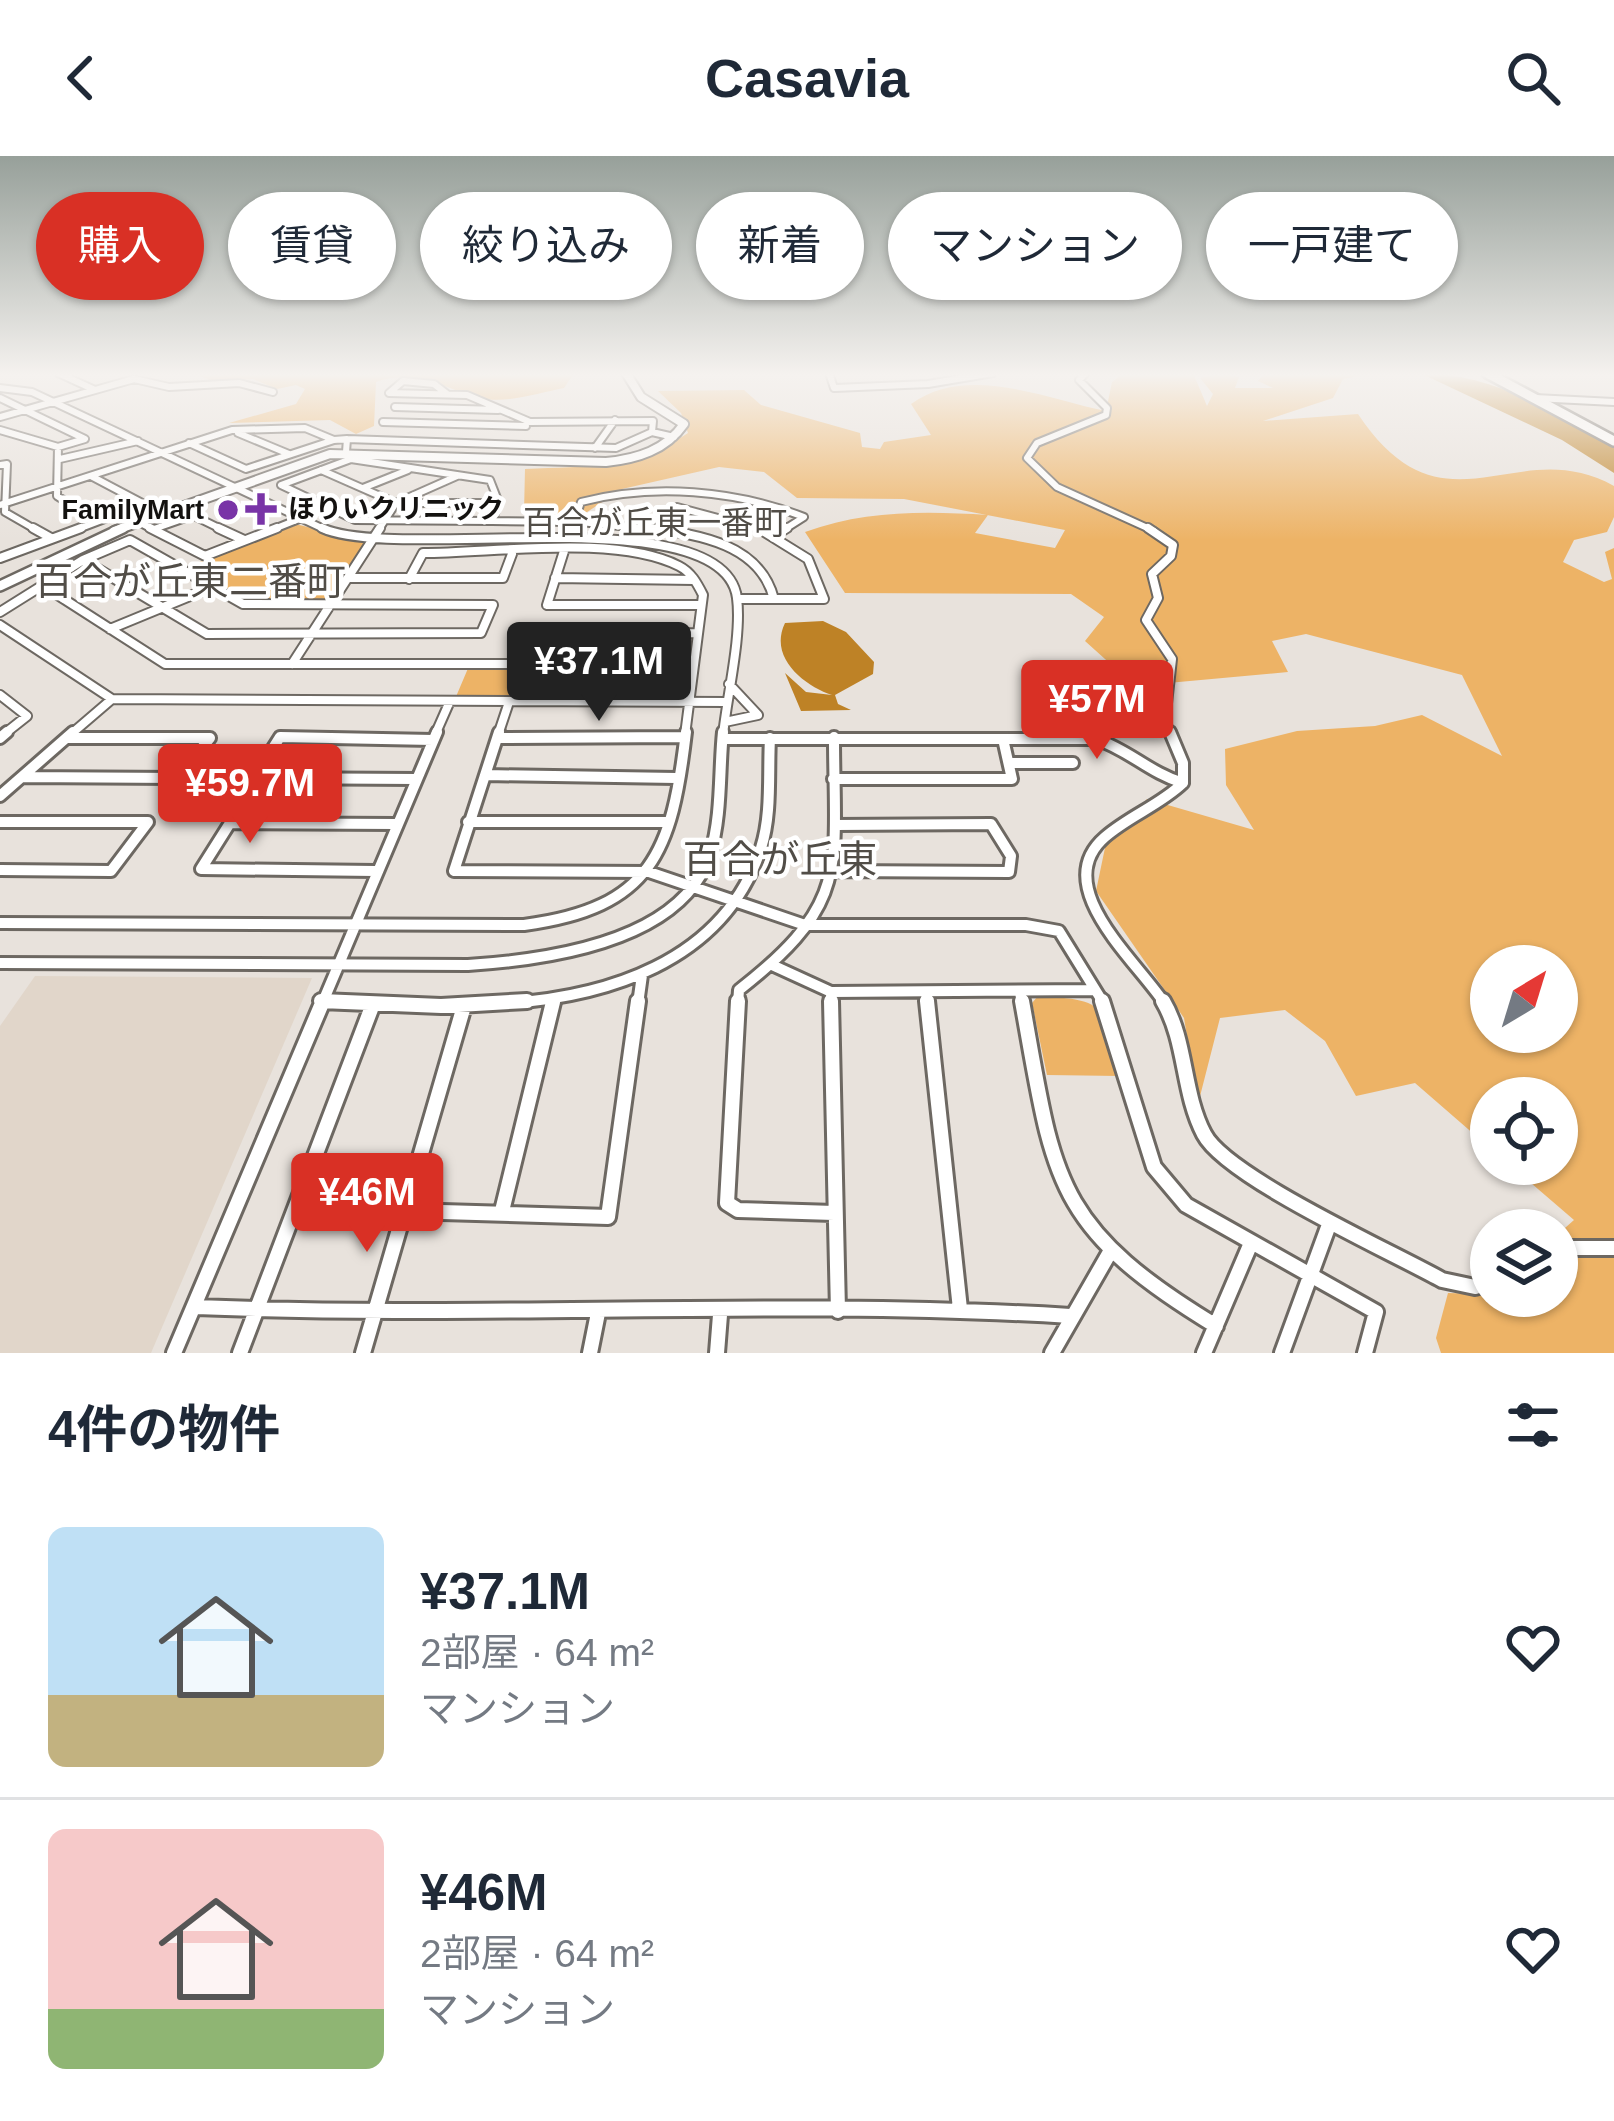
<!DOCTYPE html>
<html lang="ja">
<head>
<meta charset="utf-8">
<style>
	body { margin:0; font-family:Arial,"Noto Sans JP",sans-serif; background:#f2f2f3; color:#1f2937; height:100vh; display:flex; flex-direction:column; font-size:45px; white-space:nowrap }
	* { box-sizing:border-box; margin:0 }
	p { font-size:39px; color:#747a83 }
	.icon { flex:none; width:66px; height:66px; fill:none; stroke:currentColor; stroke-width:2; stroke-linecap:round; stroke-linejoin:round }
	.map { position:relative; height:1197px; overflow:hidden }
	.side { display:flex; flex-direction:column; background:#fff; flex:1 }
	.side>* { flex:none }
	.top-card { position:absolute; left:36px; top:36px; width:1542px; height:108px; display:flex; gap:24px }
	.needle { width:78px; rotate:38deg }
	.tools { position:absolute; left:1470px; top:789px; display:grid; gap:24px }
	.tools a { display:grid; place-items:center; width:108px; height:108px; border-radius:50%; background:#fff; box-shadow:0 3px 9px #0004; font-size:60px }
	.price { position:absolute; translate:-50% -102px; padding:0 27px; border-radius:12px; background:#d93025; color:#fff; font-size:39px; line-height:78px; filter:drop-shadow(0 3px 6px #0008) }
	.price::after { content:''; position:absolute; left:50%; top:72px; width:36px; height:27px; margin-left:-18px; background:inherit; clip-path:polygon(0 0,100% 0,50% 100%) }
	.price.active { background:#222; color:#fff }
	ul { padding:0; list-style:none }
	li { display:flex; align-items:center; gap:36px; height:300px; padding:0 48px }
	li+li { border-top:3px solid #e0e1e3 }
	li span { display:grid; place-items:center; flex:none; width:336px; height:240px; border-radius:18px; color:#555 }
	li>.icon { margin-inline-start:auto }
	span .icon { width:144px; height:144px; fill:#fffc; stroke-width:1 }
	li b { font-size:51px }
	h2 { display:flex; justify-content:space-between; align-items:center; height:144px; padding:0 48px; font-size:51px }
	.tag { padding:0 42px; border-radius:54px; background:#fff; box-shadow:0 3px 9px #0004; font-size:42px; line-height:108px }
	.tag.active { background:#d93025; color:#fff }
	header { display:flex; justify-content:space-between; align-items:center; height:156px; padding:0 48px; background:#fff; font-size:54px; font-weight:700 }
	.map>svg:first-child { display:block }
</style>
</head>
<body>
<header><svg class="icon" aria-label="back" viewBox="0 0 24 24"><path d="M15 5l-7 7 7 7"/></svg>Casavia<svg class="icon" aria-label="search" viewBox="0 0 24 24"><circle cx="10" cy="10" r="6"/><path d="M15 15l6 6"/></svg></header>
<div class="map">
<svg width="1614" height="1197" viewBox="0 0 1614 1197">
	<rect width="100%" height="100%" fill="#e8e2dc"/>
	<!-- built -->
	<path fill="#e1d6ca" d="M35,820L312,822L151,1197H0V870Z"/>
	<!-- green -->
	<path fill="#edb366" fill-rule="evenodd" d="M192,217H574L564,232C542,236 509,247 487,243C449,236 416,211 376,226L374,270L356,278L330,264L229,267L296,248L305,233L296,229L277,233L253,223L215,226Z
		M1124,217H1193L1207,250L1213,238L1200,222L1220,217L1239,221L1235,232H1273L1258,225L1264,217H1374L1343,223L1333,242L1263,265L1358,258C1444,387 1515,275 1614,330V361L1607,376L1574,384L1563,406L1604,426L1612,423L1605,396L1614,392V1197H1441L1436,1182L1448,1137L1481,1138L1491,1130V1140H1557V1079L1574,1064L1509,1008H1557V942H1491V993L1415,927L1356,940L1325,885L1285,854L1220,862L1198,948L1184,862L1096,735L1106,687L1147,643L1254,674L1226,629L1225,593L1297,575L1375,570L1422,559L1502,600L1462,519L1306,478L1272,485L1288,516L1135,530L1085,485L1104,461L1071,438L845,437L805,376C865,354 926,355 988,359L975,377L1055,392L1065,374L904,343L797,342L764,316L719,311L622,333L575,364L524,357L525,313C589,310 633,314 688,277L681,257L658,235L744,234L761,249L860,277L862,291L880,293L884,286L931,279L911,248C967,207 1046,243 1106,255L1112,226ZM1491,810H1557V876H1491Z
		M295,368L367,385L327,447L246,446L184,412Z
		M469,510H522L510,543H455Z
		M1038,840C1114,844 1100,851 1120,920L1047,919L1032,847Z"/>
	<!-- water -->
	<path fill="#be8226" d="M1420,217C1492,217 1551,255 1614,288V317L1562,284Z
		M823,465L846,476L874,506L873,518L835,539L838,548L851,554L801,555L785,517L806,536L832,539C805,530 768,502 785,467Z"/>
	<g fill="none" stroke-linecap="round" stroke-linejoin="round">
		<defs>
			<path id="minor-far3" d="M58,217L95,234
				M829,217L834,232L928,228L993,217
				M1086,217L1079,224L1107,252L1106,259L1037,287L1027,302L1057,331L1154,375
				M0,232L32,236L328,375
				M447,238L434,228L403,225L389,237L467,239L530,266L653,265L652,276
				M0,242L85,283L58,291L0,274
				M1535,242L1614,246
				M395,251L498,254
				M0,261L134,223L169,231L239,227L273,236
				M383,266L526,270
				M238,277L289,298
				M347,283L616,292L652,276L674,281
				M189,287L246,313L334,284
				M58,291L57,340L96,365
				M595,292L615,264
				M60,303L138,285
				M351,303L490,324L499,347L492,365L355,364L281,329Z
				M0,309L7,308L5,356L38,375
				M321,314L396,347H499
				M363,332L408,314
				M0,349L232,274L305,272L334,284L347,283L346,296
				M176,351L225,375
				M677,351L766,375
				M137,365L156,375
				M492,365L580,366L670,375
				M154,373L194,359
				M572,373L581,346C653,327 735,334 804,361L782,375
				M73,375L144,348L91,320
				M269,375L299,363
				M378,375L396,347L457,320"/>
			<path id="minor-far2" d="M33,372L51,382
				M150,372L205,400L277,372
				M218,372L244,384
				M322,372C397,407 724,340 737,442C742,480 727,540 723,579
				M650,372C700,379 760,388 774,443
				M1148,372L1173,389L1171,400L1152,418L1158,442L1146,464L1172,503L1165,565L1171,579
				M774,380L787,372
				M130,384L243,448L493,449L481,477L207,478L83,404Z
				M564,395L547,449H700
				M0,402L81,372
				M348,422H503L512,398
				M555,422L694,424
				M409,423L423,397C495,397 615,378 679,410C691,416 697,427 703,439L685,579
				M42,429L165,508H691
				M737,443H824L808,403L758,372
				M0,456L83,404
				M0,469L112,543L727,546
				M110,473L212,431
				M523,507L537,479L696,477
				M292,508L380,372
				M0,539L27,560L3,579
				M725,566L758,559L729,528
				M70,579L112,543
				M435,579L450,545
				M498,579L509,546"/>
			<path id="minor-far1" d="M499,576L454,715L649,716L805,769H1026L1059,775L1104,848
				M0,582L7,576
				M68,582H210
				M499,582L683,581
				M723,583H1096C1129,594 1150,617 1183,627
				M1009,607H1073
				M486,619L676,622
				M22,621L177,622L210,582
				M416,623L254,622L280,581L433,584
				M833,623H1012L1003,583
				M0,640L73,576
				M0,666H148L111,715L0,714
				M468,666H669
				M835,669L991,668L1011,700L1009,716L835,715
				M375,715L201,713L230,667L396,668
				M0,767L524,769C652,752 672,696 686,576
				M0,807L468,809C545,804 682,787 710,698C722,661 719,614 723,576
				M772,809L831,836L1095,834
				M831,836V848
				M926,836L927,848
				M1020,836L1022,848
				M321,845L365,848
				M322,848L437,576
				M494,848C604,843 724,807 761,692C772,658 768,618 770,582
				M638,848L642,819
				M738,848L739,834C852,746 834,710 834,581
				M1165,848C1136,804 1048,730 1105,681C1129,660 1160,649 1183,627V607L1170,576"/>
			<path id="minor" d="M321,845L441,850L527,845
				M738,845L727,1047L738,1054L834,1057
				M831,845L838,1155
				M927,845L960,1153
				M1022,845C1054,1022 1051,1070 1216,1170
				M1102,845L1154,1011L1186,1049L1376,1156L1365,1197
				M1163,845C1187,886 1182,936 1204,978C1226,1021 1392,1096 1442,1124L1475,1131L1491,1126
				M408,1055L608,1061L638,845
				M502,1055L553,846
				M1557,1092H1614
				M196,1151C487,1163 779,1142 1070,1160
				M174,1197L323,845
				M240,1197L373,848
				M363,1197L464,850
				M590,1197L598,1157
				M717,1197L720,1159
				M1052,1197L1110,1096
				M1204,1197L1251,1087
				M1282,1197L1330,1066"/>
			<path id="tertiary-far1" d="M114,375L330,298L606,306C637,303 666,294 684,268L641,241L626,217"/>
			<path id="tertiary" d="M0,430L123,372"/>
			<path id="primary" d="M1487,217L1614,285"/>
		</defs>
		<!-- minor-far3 casing -->
		<use href="#minor-far3" stroke="#6d6862" stroke-width="10"/>
		<!-- minor-far2 casing -->
		<use href="#minor-far2" stroke="#6d6862" stroke-width="12"/>
		<!-- minor-far1 casing -->
		<use href="#minor-far1" stroke="#6d6862" stroke-width="16"/>
		<!-- minor casing -->
		<use href="#minor" stroke="#6d6862" stroke-width="20"/>
		<!-- tertiary-far1 casing -->
		<use href="#tertiary-far1" stroke="#6d6862" stroke-width="12"/>
		<!-- tertiary casing -->
		<use href="#tertiary" stroke="#6d6862" stroke-width="14"/>
		<!-- primary casing -->
		<use href="#primary" stroke="#6d6862" stroke-width="14"/>
		<!-- minor-far3 -->
		<use href="#minor-far3" stroke="#fff" stroke-width="6"/>
		<!-- minor-far2 -->
		<use href="#minor-far2" stroke="#fff" stroke-width="8"/>
		<!-- minor-far1 -->
		<use href="#minor-far1" stroke="#fff" stroke-width="10"/>
		<!-- minor -->
		<use href="#minor" stroke="#fff" stroke-width="14"/>
		<!-- tertiary-far1 -->
		<use href="#tertiary-far1" stroke="#fff" stroke-width="8"/>
		<!-- tertiary -->
		<use href="#tertiary" stroke="#fff" stroke-width="9"/>
		<!-- primary -->
		<use href="#primary" stroke="#fff" stroke-width="9"/>
	</g>
	<!-- sky -->
	<linearGradient id="sky" x2="0" y2="1"><stop stop-color="#97a09a"/><stop offset="0.57" stop-color="#f5f2ef"/><stop offset="1" stop-color="#f5f2ef" stop-opacity="0"/></linearGradient>
	<rect width="1614" height="384" fill="url(#sky)"/>
	<!-- markers -->
	<g fill="#7934a7" stroke="#fff" stroke-width="4.5">
		<path d="M255 335h12v12h12v12h-12v12h-12v-12h-12v-12h12z"/>
		<circle cx="228" cy="354" r="12"/>
	</g>
	<g text-anchor="middle" dominant-baseline="central" stroke-width="9" stroke-linejoin="round" paint-order="stroke">
		<!-- far-poi labels -->
		<g font-size="27" font-weight="bold" fill="#141210" stroke="#fff" text-anchor="start">
			<text x="288" y="353">ほりいクリニック</text>
			<text x="204" y="354" text-anchor="end">FamilyMart</text>
		</g>
		<!-- far-quarter labels -->
		<g font-size="33" fill="#514d47" stroke="#fff">
			<text x="655" y="366">百合が丘東一番町</text>
		</g>
		<!-- quarter labels -->
		<g font-size="39" fill="#514d47" stroke="#fff">
			<text x="190" y="425">百合が丘東二番町</text>
			<text x="780" y="703">百合が丘東</text>
		</g>
	</g>
</svg>
<div class="tools">
<a><svg class="needle" viewBox="-14 -14 28 28"><path d="M0-13l5 13h-10z" fill="#e53935"/><path d="M0 13l5-13h-10z" fill="#747a83"/></svg></a>
<a><svg class="icon" aria-label="locate" viewBox="0 0 24 24"><circle cx="12" cy="12" r="6"/><path d="M12 2v4M12 18v4M2 12h4M18 12h4"/></svg></a>
<a><svg class="icon" aria-label="layers" viewBox="0 0 24 24"><path d="M12 4l9 5-9 5-9-5zM3 14l9 5 9-5"/></svg></a>
</div>
<b class="price active" style="left:599px;top:568px">¥37.1M</b>
<b class="price" style="left:1097px;top:606px">¥57M</b>
<b class="price" style="left:250px;top:690px">¥59.7M</b>
<b class="price" style="left:367px;top:1099px">¥46M</b>
<div class="top-card">
<a class="tag active">購入</a>
<a class="tag">賃貸</a>
<a class="tag">絞り込み</a>
<a class="tag">新着</a>
<a class="tag">マンション</a>
<a class="tag">一戸建て</a>
</div>
</div>
<section class="side">
<h2>4件の物件<svg class="icon" aria-label="filters" viewBox="0 0 24 24"><path d="M4 7h16M4 17h16"/><circle cx="9" cy="7" r="2"/><circle cx="15" cy="17" r="2"/></svg></h2>
<ul>
<li><span style="background:linear-gradient(#bfe0f5 70%,#c2b280 0)"><svg class="icon" aria-label="home" viewBox="0 0 24 24"><path d="M3 11l9-7 9 7M6 9v11h12V9"/></svg></span><div><b>¥37.1M</b><p>2部屋 · 64 m²</p><p>マンション</p></div><svg class="icon" aria-label="heart" viewBox="0 0 24 24"><path d="M12 20l-8-8c-3-5 5-10 8-4 3-6 11-1 8 4z"/></svg></li>
<li><span style="background:linear-gradient(#f6c9c9 75%,#8fb573 0)"><svg class="icon" aria-label="home" viewBox="0 0 24 24"><path d="M3 11l9-7 9 7M6 9v11h12V9"/></svg></span><div><b>¥46M</b><p>2部屋 · 64 m²</p><p>マンション</p></div><svg class="icon" aria-label="heart" viewBox="0 0 24 24"><path d="M12 20l-8-8c-3-5 5-10 8-4 3-6 11-1 8 4z"/></svg></li>
</ul>
</section>
</body>
</html>
